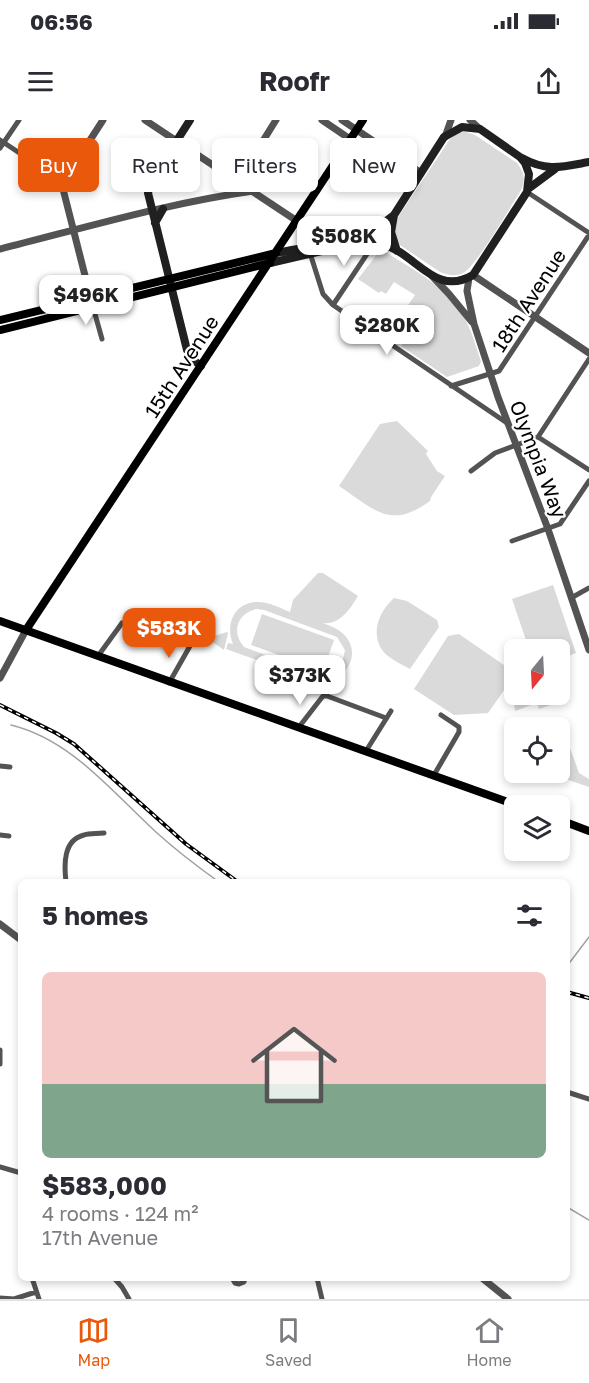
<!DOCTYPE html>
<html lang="en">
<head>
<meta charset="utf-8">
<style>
	body { margin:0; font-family:"Golos Text",sans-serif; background:#f2f2f3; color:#2b2b33; height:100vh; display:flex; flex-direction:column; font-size:22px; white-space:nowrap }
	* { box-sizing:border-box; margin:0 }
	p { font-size:20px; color:#7c7c81 }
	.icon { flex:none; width:33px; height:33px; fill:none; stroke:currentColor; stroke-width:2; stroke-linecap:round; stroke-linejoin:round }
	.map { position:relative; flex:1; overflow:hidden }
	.sheet { position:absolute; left:18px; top:759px; width:552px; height:402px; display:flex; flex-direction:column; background:#fff; border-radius:9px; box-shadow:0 3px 9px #0003 }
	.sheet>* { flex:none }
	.top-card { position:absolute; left:18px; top:18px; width:554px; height:54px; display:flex; gap:12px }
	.needle { width:39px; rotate:198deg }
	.fabs { position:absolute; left:504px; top:519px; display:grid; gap:12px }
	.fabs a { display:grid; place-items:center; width:66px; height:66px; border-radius:9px; background:#fff; box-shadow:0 3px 9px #0003; font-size:30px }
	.price { position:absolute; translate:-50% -51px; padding:0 14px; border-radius:12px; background:#fff; color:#222; font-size:20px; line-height:39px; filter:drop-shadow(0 2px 3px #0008) }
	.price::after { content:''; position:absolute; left:50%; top:36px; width:18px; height:14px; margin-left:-9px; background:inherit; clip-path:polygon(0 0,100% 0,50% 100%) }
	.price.active { background:#ea580c; color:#fff }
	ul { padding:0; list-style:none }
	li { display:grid; align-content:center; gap:12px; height:318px; padding:0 24px }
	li+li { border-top:2px solid #e1e1e2 }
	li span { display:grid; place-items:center; height:186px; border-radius:9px; color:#555 }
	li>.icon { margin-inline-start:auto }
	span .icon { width:108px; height:108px; fill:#fffc; stroke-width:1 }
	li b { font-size:26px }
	h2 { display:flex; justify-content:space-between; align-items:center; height:72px; padding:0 24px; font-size:26px }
	.chip { padding:0 21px; border-radius:9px; background:#fff; box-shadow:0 3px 9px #0003; font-size:21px; line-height:54px }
	.chip.active { background:#ea580c; color:#fff }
	.status { display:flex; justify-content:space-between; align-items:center; height:42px; padding:0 30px; background:#fff; direction:ltr }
	.status svg { height:16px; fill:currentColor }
	header { display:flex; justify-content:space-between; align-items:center; height:78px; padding:0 24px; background:#fff; font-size:27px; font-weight:700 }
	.menu { display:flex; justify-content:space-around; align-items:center; height:84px; border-top:2px solid #e1e1e2; background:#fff; font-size:16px; color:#7c7c81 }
	.menu a { display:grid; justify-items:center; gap:3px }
	.menu .active { color:#ea580c }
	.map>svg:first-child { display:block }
</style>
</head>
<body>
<div class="status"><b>06:56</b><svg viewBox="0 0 49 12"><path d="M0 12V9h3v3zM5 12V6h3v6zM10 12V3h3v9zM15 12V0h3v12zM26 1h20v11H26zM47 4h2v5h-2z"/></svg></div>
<header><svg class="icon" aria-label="menu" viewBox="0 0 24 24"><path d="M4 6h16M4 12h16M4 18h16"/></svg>Roofr<svg class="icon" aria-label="share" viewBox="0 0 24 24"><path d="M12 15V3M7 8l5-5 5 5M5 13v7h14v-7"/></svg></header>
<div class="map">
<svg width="589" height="1179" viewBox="0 0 589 1179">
	<rect width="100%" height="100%" fill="#fff"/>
	<!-- green -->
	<path fill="#dadada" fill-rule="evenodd" d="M464,11L475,15L517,43C525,53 526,61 520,72C510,87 476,147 463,153C455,157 448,155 440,152L400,125L394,115V103L450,19L459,12Z
		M381,129C411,149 450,167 466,201C473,214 476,228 481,241L479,246L447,257L401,226L418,202V197L406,188L415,175L394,162L386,174L381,171L379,173L358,159Z
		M397,301L428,331L426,334L437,351L445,356L431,377L430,381C390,410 375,390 339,366L380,304Z
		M318,453H323L358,476C350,489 340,505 323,503C329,506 335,507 341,512C365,531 347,565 315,561L226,529L228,523L233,524C225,505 234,482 258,482C269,482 280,488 290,492L293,480ZM256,489L264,490L337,517L345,530L342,544L331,554H317L244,527C231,512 237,494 256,489Z
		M553,465L576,533L560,539V530L529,529L512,479Z
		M394,478L407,481L437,500L439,507L410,549C401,544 388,538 382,530C370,511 380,491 394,478Z
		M262,494L334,520L323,551L251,525Z
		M227,512L228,513L224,530L214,523L211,517Z
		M459,514L514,552V556L488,593L454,595L414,569L448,516Z
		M514,564V574L548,575L551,585L539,589L537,583L515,591L512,566Z
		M560,624L570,628L579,653L589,659V667L548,653L560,652Z"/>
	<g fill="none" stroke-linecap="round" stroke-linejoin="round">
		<!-- stream -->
		<path stroke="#a1a1a1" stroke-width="1.5" d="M11,605C72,620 112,672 157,713C177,731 198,747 219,762
			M567,846L589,817
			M567,1087L589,1100"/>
		<!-- minor -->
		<path stroke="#535353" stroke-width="5" d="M0,20L63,62
			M0,28L19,0
			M527,72L589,113
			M310,133L323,174L333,185L507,303
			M333,185L375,122
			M93,187L102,219
			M451,266L499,251L589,115
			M538,317L589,350
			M471,351L495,333L538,317L589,239
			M512,421L560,404L589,361
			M571,478L589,468
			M98,536L122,503
			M169,563L190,526
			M299,607L323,576H327L386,598
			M366,631L391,591
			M0,646L10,647
			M434,655L459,612V607L441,595
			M0,715L9,716
			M66,762C64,745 63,720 84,715C90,713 97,714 104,713
			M0,930V944
			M567,972L589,979
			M0,1047L21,1053
			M32,1158L39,1179
			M114,1158L122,1167L129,1179
			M232,1158L235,1163L239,1164L244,1162L245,1158
			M317,1158L322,1179
			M0,1178L14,1179L36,1172"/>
		<!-- tertiary -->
		<path stroke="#535353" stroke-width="7" d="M145,0L297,101
			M322,0L415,63
			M342,0L421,53
			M470,0L480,9
			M445,17L451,0
			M227,75L238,61L276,0
			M0,129C84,108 168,83 253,71
			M473,155L589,233
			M432,156L449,174L472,202
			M469,158L467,171L474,204L498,277L548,409L589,530
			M93,187L63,69V62L103,0
			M0,558L26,510
			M0,804L21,820
			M482,1158L508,1179"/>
		<!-- secondary -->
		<path stroke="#202020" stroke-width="8" d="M190,0L151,61L148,73L187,230L191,238L201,246
			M522,38C547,52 562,47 589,42
			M528,69L555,49
			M394,95L391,112L397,131
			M155,103L163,89
			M270,143L361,122C374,122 386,124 398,131C423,146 441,174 473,155L527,72L529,54L525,43L520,37L480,9L462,7L444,17L394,95C364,121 314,125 276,133"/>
		<!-- primary -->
		<path stroke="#000" stroke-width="8" d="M0,200L276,133
			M0,210L270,143
			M0,501L519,686
			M26,510L363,0
			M560,700L589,711"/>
		<defs>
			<path id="rail" d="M0,585L56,613L74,624L186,724L238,762
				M567,872L589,878"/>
		</defs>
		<!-- rail casing -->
		<use href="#rail" stroke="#000" stroke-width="4"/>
		<!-- rail -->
		<use href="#rail" stroke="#fff" stroke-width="1.5" stroke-dasharray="4.5" stroke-linecap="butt"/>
	</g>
	<g text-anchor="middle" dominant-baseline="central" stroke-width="4.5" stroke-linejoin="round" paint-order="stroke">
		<!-- street labels -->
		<g font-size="20" fill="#000" stroke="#fff">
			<text transform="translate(528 180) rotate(-57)">18th Avenue</text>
			<text transform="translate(181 246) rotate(-57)">15th Avenue</text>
			<text transform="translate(539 339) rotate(69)">Olympia Way</text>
		</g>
	</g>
</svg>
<div class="fabs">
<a><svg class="needle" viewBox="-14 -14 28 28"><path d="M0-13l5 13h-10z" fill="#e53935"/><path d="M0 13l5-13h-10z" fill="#7c7c81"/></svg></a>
<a><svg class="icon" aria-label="locate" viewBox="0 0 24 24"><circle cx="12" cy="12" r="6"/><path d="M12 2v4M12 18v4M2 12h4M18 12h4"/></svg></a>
<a><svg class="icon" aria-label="layers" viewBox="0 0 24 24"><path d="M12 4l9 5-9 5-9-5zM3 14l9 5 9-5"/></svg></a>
</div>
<b class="price" style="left:344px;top:147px">$508K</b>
<b class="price" style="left:86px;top:206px">$496K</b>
<b class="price" style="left:387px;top:236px">$280K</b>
<b class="price active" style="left:169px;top:539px">$583K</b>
<b class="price" style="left:300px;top:586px">$373K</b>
<div class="top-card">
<a class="chip active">Buy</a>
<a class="chip">Rent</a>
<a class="chip">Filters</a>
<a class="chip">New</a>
</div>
<section class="sheet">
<h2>5 homes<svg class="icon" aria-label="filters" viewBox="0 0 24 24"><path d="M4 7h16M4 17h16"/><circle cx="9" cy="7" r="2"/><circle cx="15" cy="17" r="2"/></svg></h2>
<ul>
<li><span style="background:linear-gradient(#f6c9c9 60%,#7fa58c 0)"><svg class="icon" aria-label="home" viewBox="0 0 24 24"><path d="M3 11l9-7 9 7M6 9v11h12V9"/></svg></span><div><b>$583,000</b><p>4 rooms · 124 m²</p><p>17th Avenue</p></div></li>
</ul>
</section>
</div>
<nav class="menu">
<a class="active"><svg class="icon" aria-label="map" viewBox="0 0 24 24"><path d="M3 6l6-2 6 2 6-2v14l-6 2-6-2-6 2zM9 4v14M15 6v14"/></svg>Map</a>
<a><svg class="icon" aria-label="saved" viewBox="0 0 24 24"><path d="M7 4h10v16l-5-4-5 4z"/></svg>Saved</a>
<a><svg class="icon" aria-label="home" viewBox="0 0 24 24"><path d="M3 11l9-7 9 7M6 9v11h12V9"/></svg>Home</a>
</nav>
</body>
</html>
